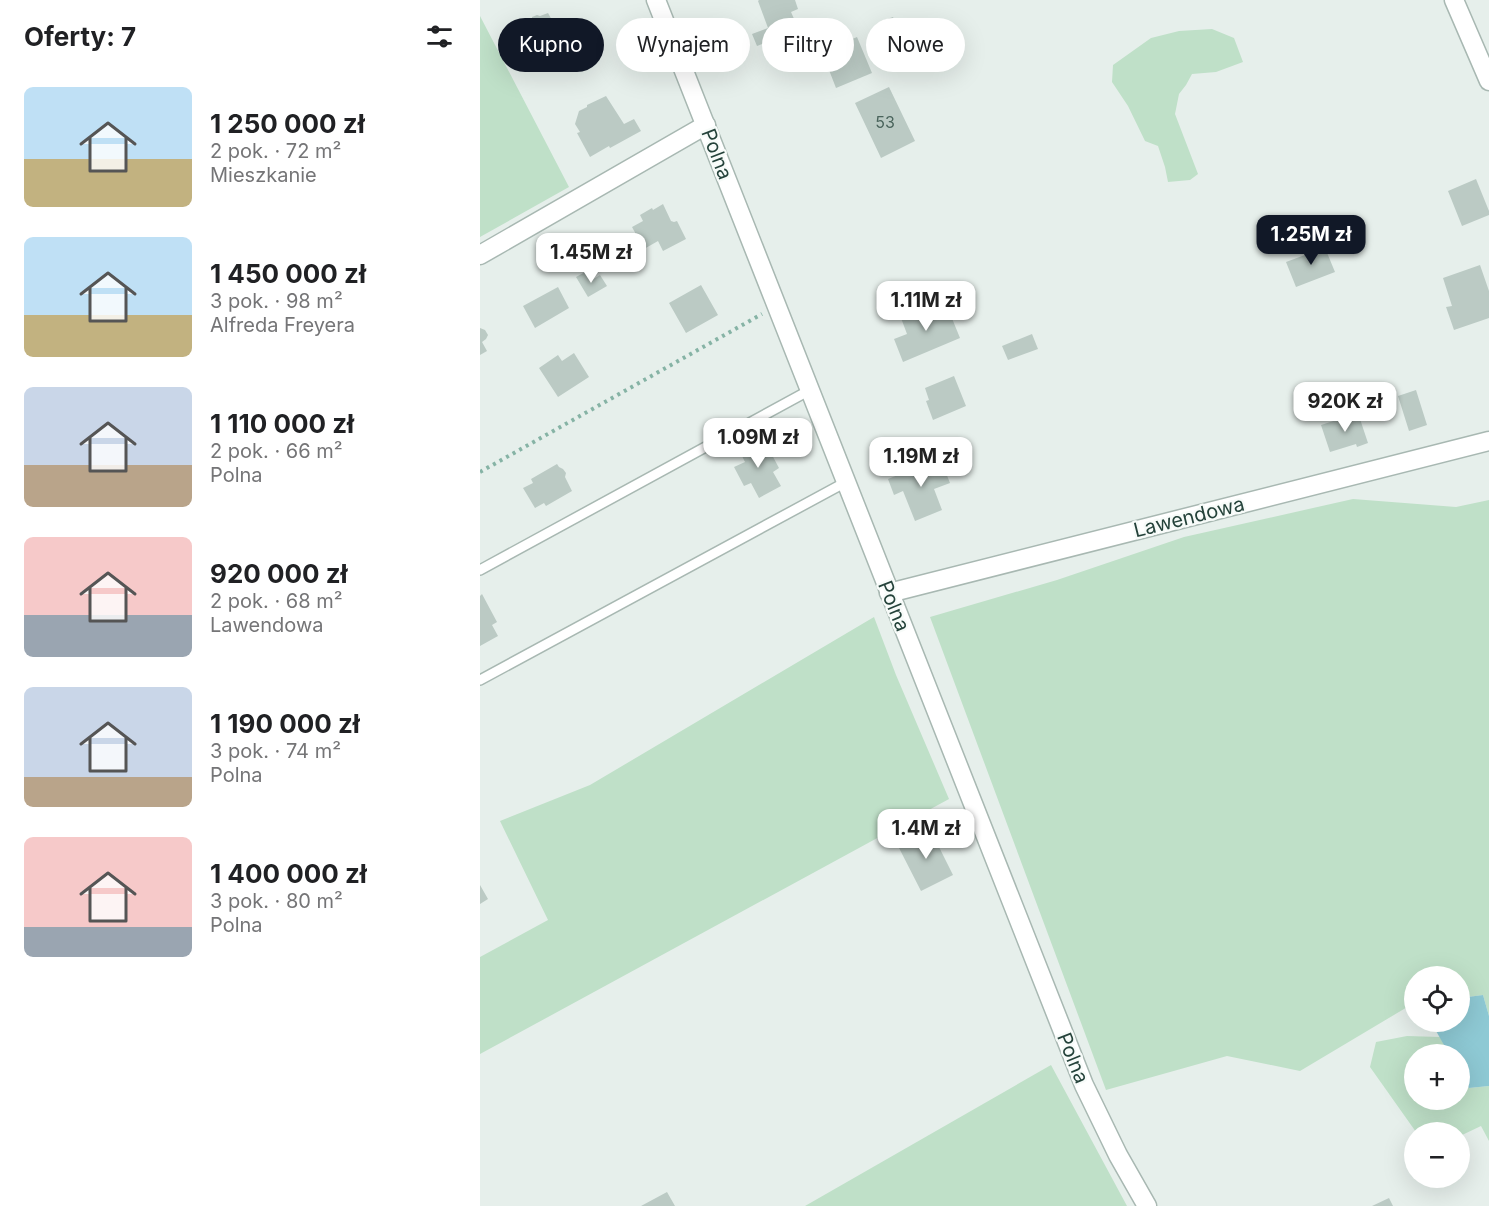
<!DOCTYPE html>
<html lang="pl">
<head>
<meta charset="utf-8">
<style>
	body { margin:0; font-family:Inter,sans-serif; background:#f2f2f2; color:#202124; height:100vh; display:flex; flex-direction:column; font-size:22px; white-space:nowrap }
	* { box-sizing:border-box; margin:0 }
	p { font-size:20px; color:#757577 }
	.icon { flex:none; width:33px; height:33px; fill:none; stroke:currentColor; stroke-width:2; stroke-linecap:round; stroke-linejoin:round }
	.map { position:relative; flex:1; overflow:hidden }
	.drawer { display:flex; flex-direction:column; background:#fff; width:480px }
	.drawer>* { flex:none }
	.top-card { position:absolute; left:18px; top:18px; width:570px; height:54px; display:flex; gap:12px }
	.buttons { position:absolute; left:924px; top:966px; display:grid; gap:12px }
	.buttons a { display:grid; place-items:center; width:66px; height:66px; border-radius:50%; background:#fff; box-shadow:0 6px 24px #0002; font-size:30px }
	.price { position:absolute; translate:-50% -51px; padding:0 14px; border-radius:12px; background:#fff; color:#222; font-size:20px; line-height:39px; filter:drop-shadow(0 2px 3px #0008) }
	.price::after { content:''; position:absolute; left:50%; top:36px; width:18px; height:14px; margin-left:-9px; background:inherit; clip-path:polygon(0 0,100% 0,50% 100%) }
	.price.on { background:#111827; color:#fff }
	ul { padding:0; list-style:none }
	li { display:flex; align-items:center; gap:18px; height:150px; padding:0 24px }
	li span { display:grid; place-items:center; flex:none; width:168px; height:120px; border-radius:9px; color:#555 }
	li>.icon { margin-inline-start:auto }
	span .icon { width:72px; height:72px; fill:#fffc; stroke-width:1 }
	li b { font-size:26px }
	h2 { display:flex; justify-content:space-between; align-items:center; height:72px; padding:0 24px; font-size:26px }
	.chip { padding:0 21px; border-radius:27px; background:#fff; box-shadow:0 6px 24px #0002; font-size:21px; line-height:54px }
	.chip.on { background:#111827; color:#fff }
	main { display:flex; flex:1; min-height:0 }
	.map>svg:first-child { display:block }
</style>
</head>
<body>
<main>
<section class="drawer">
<h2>Oferty: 7<svg class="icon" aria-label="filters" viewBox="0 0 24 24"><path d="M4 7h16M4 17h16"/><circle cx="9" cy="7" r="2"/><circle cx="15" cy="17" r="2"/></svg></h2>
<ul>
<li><span style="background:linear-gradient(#bfe0f5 60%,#c2b280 0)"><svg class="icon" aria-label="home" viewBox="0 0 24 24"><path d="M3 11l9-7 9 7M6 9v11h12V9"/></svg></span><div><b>1 250 000 zł</b><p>2 pok. · 72 m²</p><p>Mieszkanie</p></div></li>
<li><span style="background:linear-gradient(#bfe0f5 65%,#c2b280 0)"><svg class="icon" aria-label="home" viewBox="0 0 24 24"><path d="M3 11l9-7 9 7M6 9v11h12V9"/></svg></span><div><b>1 450 000 zł</b><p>3 pok. · 98 m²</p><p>Alfreda Freyera</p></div></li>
<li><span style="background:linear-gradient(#c9d6e8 65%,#b9a48a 0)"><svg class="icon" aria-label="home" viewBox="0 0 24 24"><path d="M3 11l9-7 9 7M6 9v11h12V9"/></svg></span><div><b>1 110 000 zł</b><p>2 pok. · 66 m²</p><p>Polna</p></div></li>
<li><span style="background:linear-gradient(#f6c9c9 65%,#9aa5b1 0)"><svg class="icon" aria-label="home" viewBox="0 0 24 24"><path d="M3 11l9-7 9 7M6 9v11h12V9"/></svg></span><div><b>920 000 zł</b><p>2 pok. · 68 m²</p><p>Lawendowa</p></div></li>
<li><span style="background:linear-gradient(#c9d6e8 75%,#b9a48a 0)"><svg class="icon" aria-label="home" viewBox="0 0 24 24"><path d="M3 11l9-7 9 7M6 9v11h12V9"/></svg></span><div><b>1 190 000 zł</b><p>3 pok. · 74 m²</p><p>Polna</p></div></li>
<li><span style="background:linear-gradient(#f6c9c9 75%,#9aa5b1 0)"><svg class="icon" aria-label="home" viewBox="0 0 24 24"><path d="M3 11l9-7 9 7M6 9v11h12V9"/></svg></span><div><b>1 400 000 zł</b><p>3 pok. · 80 m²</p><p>Polna</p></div></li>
</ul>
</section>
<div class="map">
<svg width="1009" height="1206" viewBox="0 0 1009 1206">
	<rect width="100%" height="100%" fill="#e6efeb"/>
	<!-- green -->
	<path fill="#bfe0c8" d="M0,16L89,187L0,237Z
		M732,29L754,38L763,62L736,72L712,74L706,85L699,94L695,114L718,174L710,180L688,182L685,167L678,146L665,141L648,106L632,82L633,65L671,38L699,31Z
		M873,499L976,507L1009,500V1016L1003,995L980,998V976H934V1003L820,1071L747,1056L626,1090L450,617L577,580L704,537Z
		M394,617L416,675L469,799L0,1054V957L68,920L20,821L110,785Z
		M927,1036L960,1037L969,1054H934V1100H980V1072L989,1088L1009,1086V1141L1001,1126L980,1136V1132H936L890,1067L896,1042Z
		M571,1065L647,1206H325Z"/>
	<!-- water -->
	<path fill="#8ec9d4" d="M1003,995L1009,1016V1086L989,1088L980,1072V1054H969L951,1022H980V998Z"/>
	<!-- building -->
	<path fill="#bbcac4" d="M279,0H315L318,9L311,12L319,30L277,46L272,34L288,28L278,1Z
		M68,13L82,38L92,32L99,44L80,54L77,48L62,57L55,45L48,48L42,38H44L39,28L52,21V17L57,15L60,16Z
		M413,17L421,36L409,41L401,21Z
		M377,37L392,73L356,88L342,52Z
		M409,87L435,141L401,158L375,103Z
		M126,96L144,124L154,119L161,131L130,148L129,146L110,157L97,133L100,132L95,124L99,111L107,107V105Z
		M996,179L1009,211V215L982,226L968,191Z
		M183,204L191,221L194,222L197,221L206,239L183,251L178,241L164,249L152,227L163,221L160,215L172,208L173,210Z
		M843,243L855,272L816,287L806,262L833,252L831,248Z
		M1000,265L1009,291V318L974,330L966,307L972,306L963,278Z
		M107,271L112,280L120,275L127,286L108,297L96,277Z
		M221,285L238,315L206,333L189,303Z
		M78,287L89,308L55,328L43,306Z
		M454,304L459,315L469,311L480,338L423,362L414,339L427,334L421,318Z
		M0,328L5,330L8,335L6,339L2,342L7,351L0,355Z
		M552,334L558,349L528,360L522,346Z
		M94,353L109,377L78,397L59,368L78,355L82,361Z
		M474,376L486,406L453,420L446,401L449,400L445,388Z
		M936,390L947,425L929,431L918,396Z
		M878,413L888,443L877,447L876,444L850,452L841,425Z
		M284,440L299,468L293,472L301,486L279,498L271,483L264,486L254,467L265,462L260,452L263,447L267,445L271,446Z
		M460,458L470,483L454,489L462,510L435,521L423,491L414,495L408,479Z
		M77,464L79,467L83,469L86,473L85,477L92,491L66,506L64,503L55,508L43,488L53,483L51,479Z
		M2,594L17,622L12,625L18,636L0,646V596Z
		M450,829L473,875L441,891L418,846Z
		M0,885L8,899L0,904Z
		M187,1192L195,1206H161Z
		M909,1198L913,1206H892Z"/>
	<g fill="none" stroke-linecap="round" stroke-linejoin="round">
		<defs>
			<path id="service" d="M0,570L330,390
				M0,680L366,482"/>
			<path id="minor" d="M974,0L1009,81
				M0,255L226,125
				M409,593L1009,441"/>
			<path id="tertiary" d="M176,0L604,1085L638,1155L667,1206"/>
		</defs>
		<!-- service casing -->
		<use href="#service" stroke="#a8b8b2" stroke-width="12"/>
		<!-- minor casing -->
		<use href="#minor" stroke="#a8b8b2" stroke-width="21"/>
		<!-- tertiary casing -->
		<use href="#tertiary" stroke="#a8b8b2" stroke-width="21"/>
		<!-- path -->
		<path stroke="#86b3a5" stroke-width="4" stroke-dasharray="3 4.5" stroke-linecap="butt" d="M0,472L282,314"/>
		<!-- service -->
		<use href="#service" stroke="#fff" stroke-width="9"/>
		<!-- minor -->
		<use href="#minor" stroke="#fff" stroke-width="18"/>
		<!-- tertiary -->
		<use href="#tertiary" stroke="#fff" stroke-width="18"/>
	</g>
	<g text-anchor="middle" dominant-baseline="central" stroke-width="4.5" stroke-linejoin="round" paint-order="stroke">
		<!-- number labels -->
		<g font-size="16" fill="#4a645c">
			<text x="405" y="122">53</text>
		</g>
		<!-- street labels -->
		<g font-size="20" fill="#24423a" stroke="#f7fbf9">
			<text transform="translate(237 154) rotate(69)">Polna</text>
			<text transform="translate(709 517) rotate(-14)">Lawendowa</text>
			<text transform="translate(414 606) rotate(68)">Polna</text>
			<text transform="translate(593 1058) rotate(68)">Polna</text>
		</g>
	</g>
</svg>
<div class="buttons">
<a><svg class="icon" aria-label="locate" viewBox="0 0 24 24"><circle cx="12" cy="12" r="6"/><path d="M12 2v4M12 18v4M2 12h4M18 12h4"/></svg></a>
<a>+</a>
<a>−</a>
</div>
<b class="price on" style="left:831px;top:266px">1.25M zł</b>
<b class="price" style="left:111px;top:284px">1.45M zł</b>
<b class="price" style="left:446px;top:332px">1.11M zł</b>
<b class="price" style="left:865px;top:433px">920K zł</b>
<b class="price" style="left:278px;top:469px">1.09M zł</b>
<b class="price" style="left:441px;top:488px">1.19M zł</b>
<b class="price" style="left:446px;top:860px">1.4M zł</b>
<div class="top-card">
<a class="chip on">Kupno</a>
<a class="chip">Wynajem</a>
<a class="chip">Filtry</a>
<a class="chip">Nowe</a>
</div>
</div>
</main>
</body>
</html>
